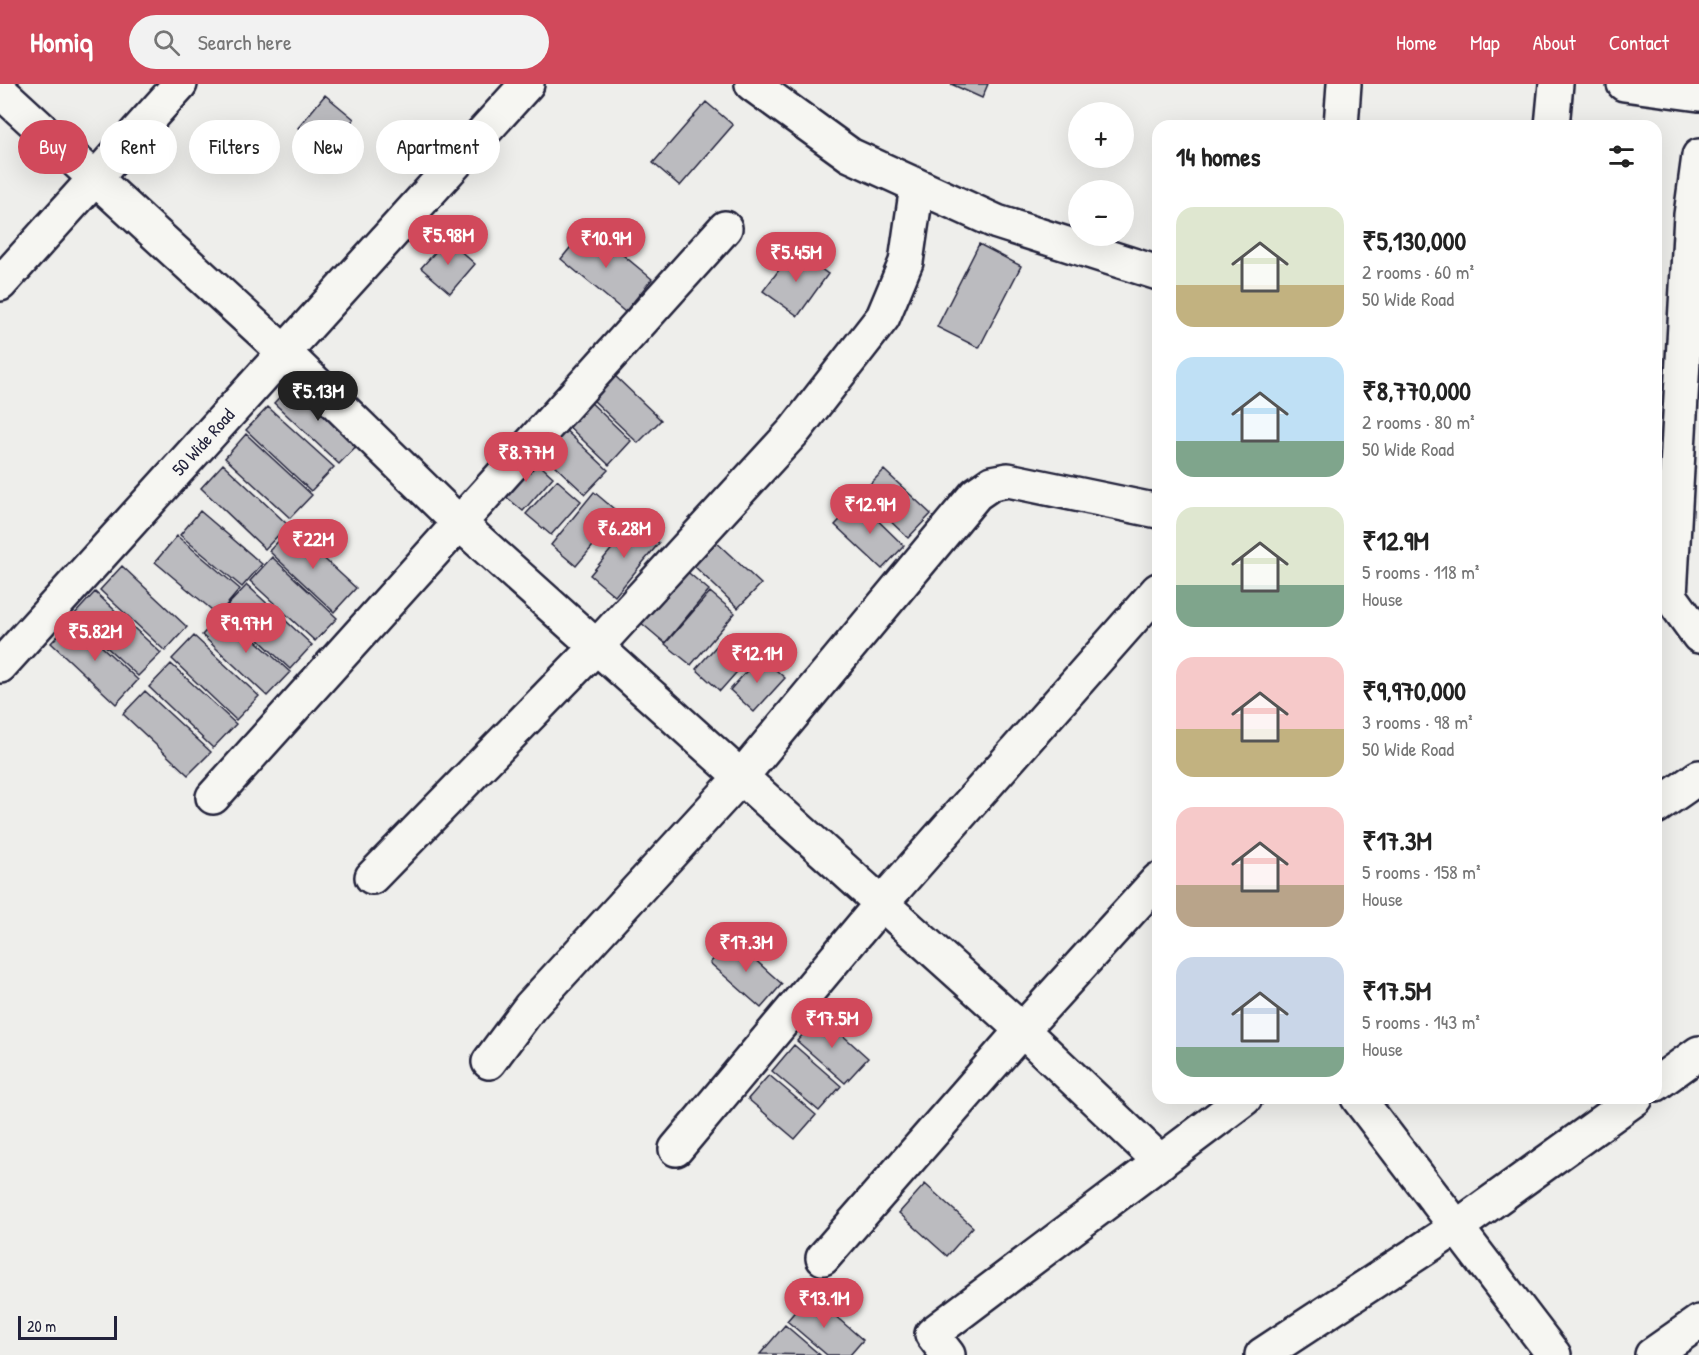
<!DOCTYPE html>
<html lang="en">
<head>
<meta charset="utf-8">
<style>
	body { margin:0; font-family:"Patrick Hand",sans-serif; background:#f2f2f2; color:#222; height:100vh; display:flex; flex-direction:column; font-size:22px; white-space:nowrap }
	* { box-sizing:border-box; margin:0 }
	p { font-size:20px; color:#767676 }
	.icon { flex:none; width:33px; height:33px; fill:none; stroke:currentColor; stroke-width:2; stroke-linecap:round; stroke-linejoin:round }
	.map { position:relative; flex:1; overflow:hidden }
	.sheet { position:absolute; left:1152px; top:36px; width:510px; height:984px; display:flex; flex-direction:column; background:#fff; border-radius:18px; box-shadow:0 6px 24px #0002 }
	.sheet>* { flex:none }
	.hud { position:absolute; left:18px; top:36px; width:570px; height:54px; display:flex; gap:12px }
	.tools { position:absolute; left:1068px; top:18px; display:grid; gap:12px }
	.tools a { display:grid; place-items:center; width:66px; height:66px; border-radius:50%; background:#fff; box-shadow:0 6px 24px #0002; font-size:30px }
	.scale { position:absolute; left:18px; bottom:15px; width:99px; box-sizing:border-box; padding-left:6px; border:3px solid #22223b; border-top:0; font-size:16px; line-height:21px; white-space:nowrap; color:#22223b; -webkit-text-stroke:4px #f6f6f2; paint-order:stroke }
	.price { position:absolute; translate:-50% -51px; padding:0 14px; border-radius:21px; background:#d1495b; color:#fff; font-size:20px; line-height:39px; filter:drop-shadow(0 2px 3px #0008) }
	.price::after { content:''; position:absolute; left:50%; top:36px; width:18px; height:14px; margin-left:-9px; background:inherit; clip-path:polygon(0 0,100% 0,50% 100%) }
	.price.selected { background:#222; color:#fff }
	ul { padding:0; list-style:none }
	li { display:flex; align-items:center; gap:18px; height:150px; padding:0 24px }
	li span { display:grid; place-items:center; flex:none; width:168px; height:120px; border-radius:18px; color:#555 }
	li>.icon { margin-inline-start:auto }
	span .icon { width:72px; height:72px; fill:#fffc; stroke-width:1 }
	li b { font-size:26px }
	h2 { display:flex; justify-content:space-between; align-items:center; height:72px; padding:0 24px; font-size:26px }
	.chip { padding:0 21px; border-radius:27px; background:#fff; box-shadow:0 6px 24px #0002; font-size:21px; line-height:54px }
	.chip.selected { background:#d1495b; color:#fff }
	header { display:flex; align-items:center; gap:36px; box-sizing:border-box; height:84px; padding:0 30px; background:#d1495b; color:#fff }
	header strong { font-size:28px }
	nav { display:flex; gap:33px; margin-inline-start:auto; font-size:21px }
	.search { width:420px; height:54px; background:#f2f2f2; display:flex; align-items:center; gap:15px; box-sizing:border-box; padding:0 21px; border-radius:33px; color:#767676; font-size:22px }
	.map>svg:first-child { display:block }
</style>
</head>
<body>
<header>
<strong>Homiq</strong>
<div class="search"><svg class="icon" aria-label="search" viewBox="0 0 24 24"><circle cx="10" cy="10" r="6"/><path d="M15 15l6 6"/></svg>Search here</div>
<nav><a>Home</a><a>Map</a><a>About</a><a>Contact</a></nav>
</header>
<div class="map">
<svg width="1699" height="1271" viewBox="0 0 1699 1271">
	<rect width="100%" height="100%" fill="#eeeeeb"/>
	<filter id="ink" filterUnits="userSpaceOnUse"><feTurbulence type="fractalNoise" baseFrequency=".0167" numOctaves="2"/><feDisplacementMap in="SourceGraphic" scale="12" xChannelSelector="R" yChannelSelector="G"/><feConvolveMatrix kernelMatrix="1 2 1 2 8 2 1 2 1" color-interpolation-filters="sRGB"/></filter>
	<g filter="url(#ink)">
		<!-- building -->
		<path fill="#bbbbbf" stroke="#22223b" stroke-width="1.5" d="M951,0H988L982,14Z
			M325,11L354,35L327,68L298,44Z
			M706,18L733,41L680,102L653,79Z
			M588,142L652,195L625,228L561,175Z
			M447,155L475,180L450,209L421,184Z
			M979,160L1021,182L979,264L937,243Z
			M794,166L828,190L798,232L763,207Z
			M614,291L661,336L638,359L592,315Z
			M296,296L362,356L339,380L274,319Z
			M585,313L631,357L609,381L562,336Z
			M268,323L334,383L311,407L246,346Z
			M561,342L608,386L585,410L538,366Z
			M246,350L312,411L290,434L225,374Z
			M529,371L553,393L523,427L498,406Z
			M223,380L288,441L265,465L201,404Z
			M884,386L931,430L908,454L861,409Z
			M557,396L581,417L551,451L526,430Z
			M594,408L620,430L576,482L551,461Z
			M858,417L904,462L882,485L835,441Z
			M200,427L262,480L242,503L180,451Z
			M634,438L659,459L615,512L590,491Z
			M291,444L356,504L334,528L269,467Z
			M177,452L240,505L218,531L155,478Z
			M714,456L761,500L738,524L692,480Z
			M272,473L337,534L315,557L250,497Z
			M122,482L187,543L165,567L100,506Z
			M684,485L709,506L665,559L640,538Z
			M247,501L312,561L290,585L225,524Z
			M95,508L161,569L138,592L73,532Z
			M710,508L735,529L691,581L665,560Z
			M224,528L290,588L267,612L202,551Z
			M73,536L138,596L116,620L51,559Z
			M727,550L751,572L720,607L696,585Z
			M194,552L259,612L236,636L172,575Z
			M760,572L785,594L754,628L730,606Z
			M171,580L236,640L213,664L149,603Z
			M145,607L211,668L188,691L123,630Z
			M732,855L782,900L761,924L710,879Z
			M820,931L868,974L845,999L797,957Z
			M794,961L841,1002L819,1027L772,987Z
			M769,991L816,1031L795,1055L748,1015Z
			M925,1100L973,1143L947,1172L899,1129Z
			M810,1210L863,1256L850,1271H827L787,1237Z
			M785,1241L820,1271L760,1270Z"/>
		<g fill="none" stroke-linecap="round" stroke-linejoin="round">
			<defs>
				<path id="minor" d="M752,0L850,71L997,138L1158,189
					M1624,0L1699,10
					M0,7L284,268L459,439L1022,946L1161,1078
					M1341,42L1344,0
					M1552,42L1556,0
					M1699,72L1691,131L1670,512L1699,552
					M0,200L180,0
					M0,582L527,0
					M213,713L725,144
					M1656,723L1699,693
					M372,793L596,563L795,346L883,233L906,178L917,102
					M489,978L530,923L741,693L976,410L992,399L1008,396L1158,427
					M1656,1000L1699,969
					M1358,1014L1554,1271
					M676,1065L881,820L1158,506
					M823,1174L1022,946L1158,796
					M948,1271L932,1250L1245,1014
					M1262,1271L1457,1143L1636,1014
					M1652,1271L1699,1238"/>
			</defs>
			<!-- minor casing -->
			<use href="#minor" stroke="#22223b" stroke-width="38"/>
			<!-- minor -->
			<use href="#minor" stroke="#f6f6f2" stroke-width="33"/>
		</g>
	</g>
	<g text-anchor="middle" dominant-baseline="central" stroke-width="4.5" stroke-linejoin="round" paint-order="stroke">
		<!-- street labels -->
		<g font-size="18" fill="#22223b" stroke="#f6f6f2">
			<text transform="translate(203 358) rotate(-48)">50 Wide Road</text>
		</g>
	</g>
</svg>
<div class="tools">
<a>+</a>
<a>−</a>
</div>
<div class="scale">20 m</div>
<b class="price" style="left:448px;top:182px">₹5.98M</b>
<b class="price" style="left:606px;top:185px">₹10.9M</b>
<b class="price" style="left:796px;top:199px">₹5.45M</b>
<b class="price selected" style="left:318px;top:338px">₹5.13M</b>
<b class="price" style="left:526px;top:399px">₹8.77M</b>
<b class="price" style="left:870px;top:451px">₹12.9M</b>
<b class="price" style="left:624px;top:475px">₹6.28M</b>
<b class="price" style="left:313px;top:486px">₹22M</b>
<b class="price" style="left:246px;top:570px">₹9.97M</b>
<b class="price" style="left:95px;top:578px">₹5.82M</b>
<b class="price" style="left:757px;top:600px">₹12.1M</b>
<b class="price" style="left:746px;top:889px">₹17.3M</b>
<b class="price" style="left:832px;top:965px">₹17.5M</b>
<b class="price" style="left:824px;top:1245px">₹13.1M</b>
<div class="hud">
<a class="chip selected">Buy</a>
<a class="chip">Rent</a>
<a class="chip">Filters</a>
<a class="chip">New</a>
<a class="chip">Apartment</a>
</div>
<section class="sheet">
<h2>14 homes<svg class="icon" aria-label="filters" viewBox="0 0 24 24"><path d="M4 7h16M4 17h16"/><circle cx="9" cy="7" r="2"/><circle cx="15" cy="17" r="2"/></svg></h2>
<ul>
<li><span style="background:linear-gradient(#dfe7d0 65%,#c2b280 0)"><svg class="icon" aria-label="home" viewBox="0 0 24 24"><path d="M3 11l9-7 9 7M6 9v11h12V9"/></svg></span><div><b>₹5,130,000</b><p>2 rooms · 60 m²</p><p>50 Wide Road</p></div></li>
<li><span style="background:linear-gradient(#bfe0f5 70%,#7fa58c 0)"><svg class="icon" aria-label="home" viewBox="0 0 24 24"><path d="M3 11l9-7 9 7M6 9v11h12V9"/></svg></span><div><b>₹8,770,000</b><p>2 rooms · 80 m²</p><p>50 Wide Road</p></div></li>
<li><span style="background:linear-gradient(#dfe7d0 65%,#7fa58c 0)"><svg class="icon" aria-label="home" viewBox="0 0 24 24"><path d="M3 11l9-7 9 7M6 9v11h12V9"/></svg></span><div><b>₹12.9M</b><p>5 rooms · 118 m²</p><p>House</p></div></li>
<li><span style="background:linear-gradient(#f6c9c9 60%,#c2b280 0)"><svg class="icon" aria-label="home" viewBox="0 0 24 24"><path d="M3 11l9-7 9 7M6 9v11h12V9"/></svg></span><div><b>₹9,970,000</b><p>3 rooms · 98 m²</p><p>50 Wide Road</p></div></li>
<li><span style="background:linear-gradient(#f6c9c9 65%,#b9a48a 0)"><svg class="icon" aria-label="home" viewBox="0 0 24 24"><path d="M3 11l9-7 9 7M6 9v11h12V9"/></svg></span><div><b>₹17.3M</b><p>5 rooms · 158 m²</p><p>House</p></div></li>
<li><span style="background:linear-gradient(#c9d6e8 75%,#7fa58c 0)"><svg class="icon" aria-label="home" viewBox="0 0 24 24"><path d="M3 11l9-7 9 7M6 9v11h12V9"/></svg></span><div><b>₹17.5M</b><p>5 rooms · 143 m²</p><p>House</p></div></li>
</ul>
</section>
</div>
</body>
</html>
